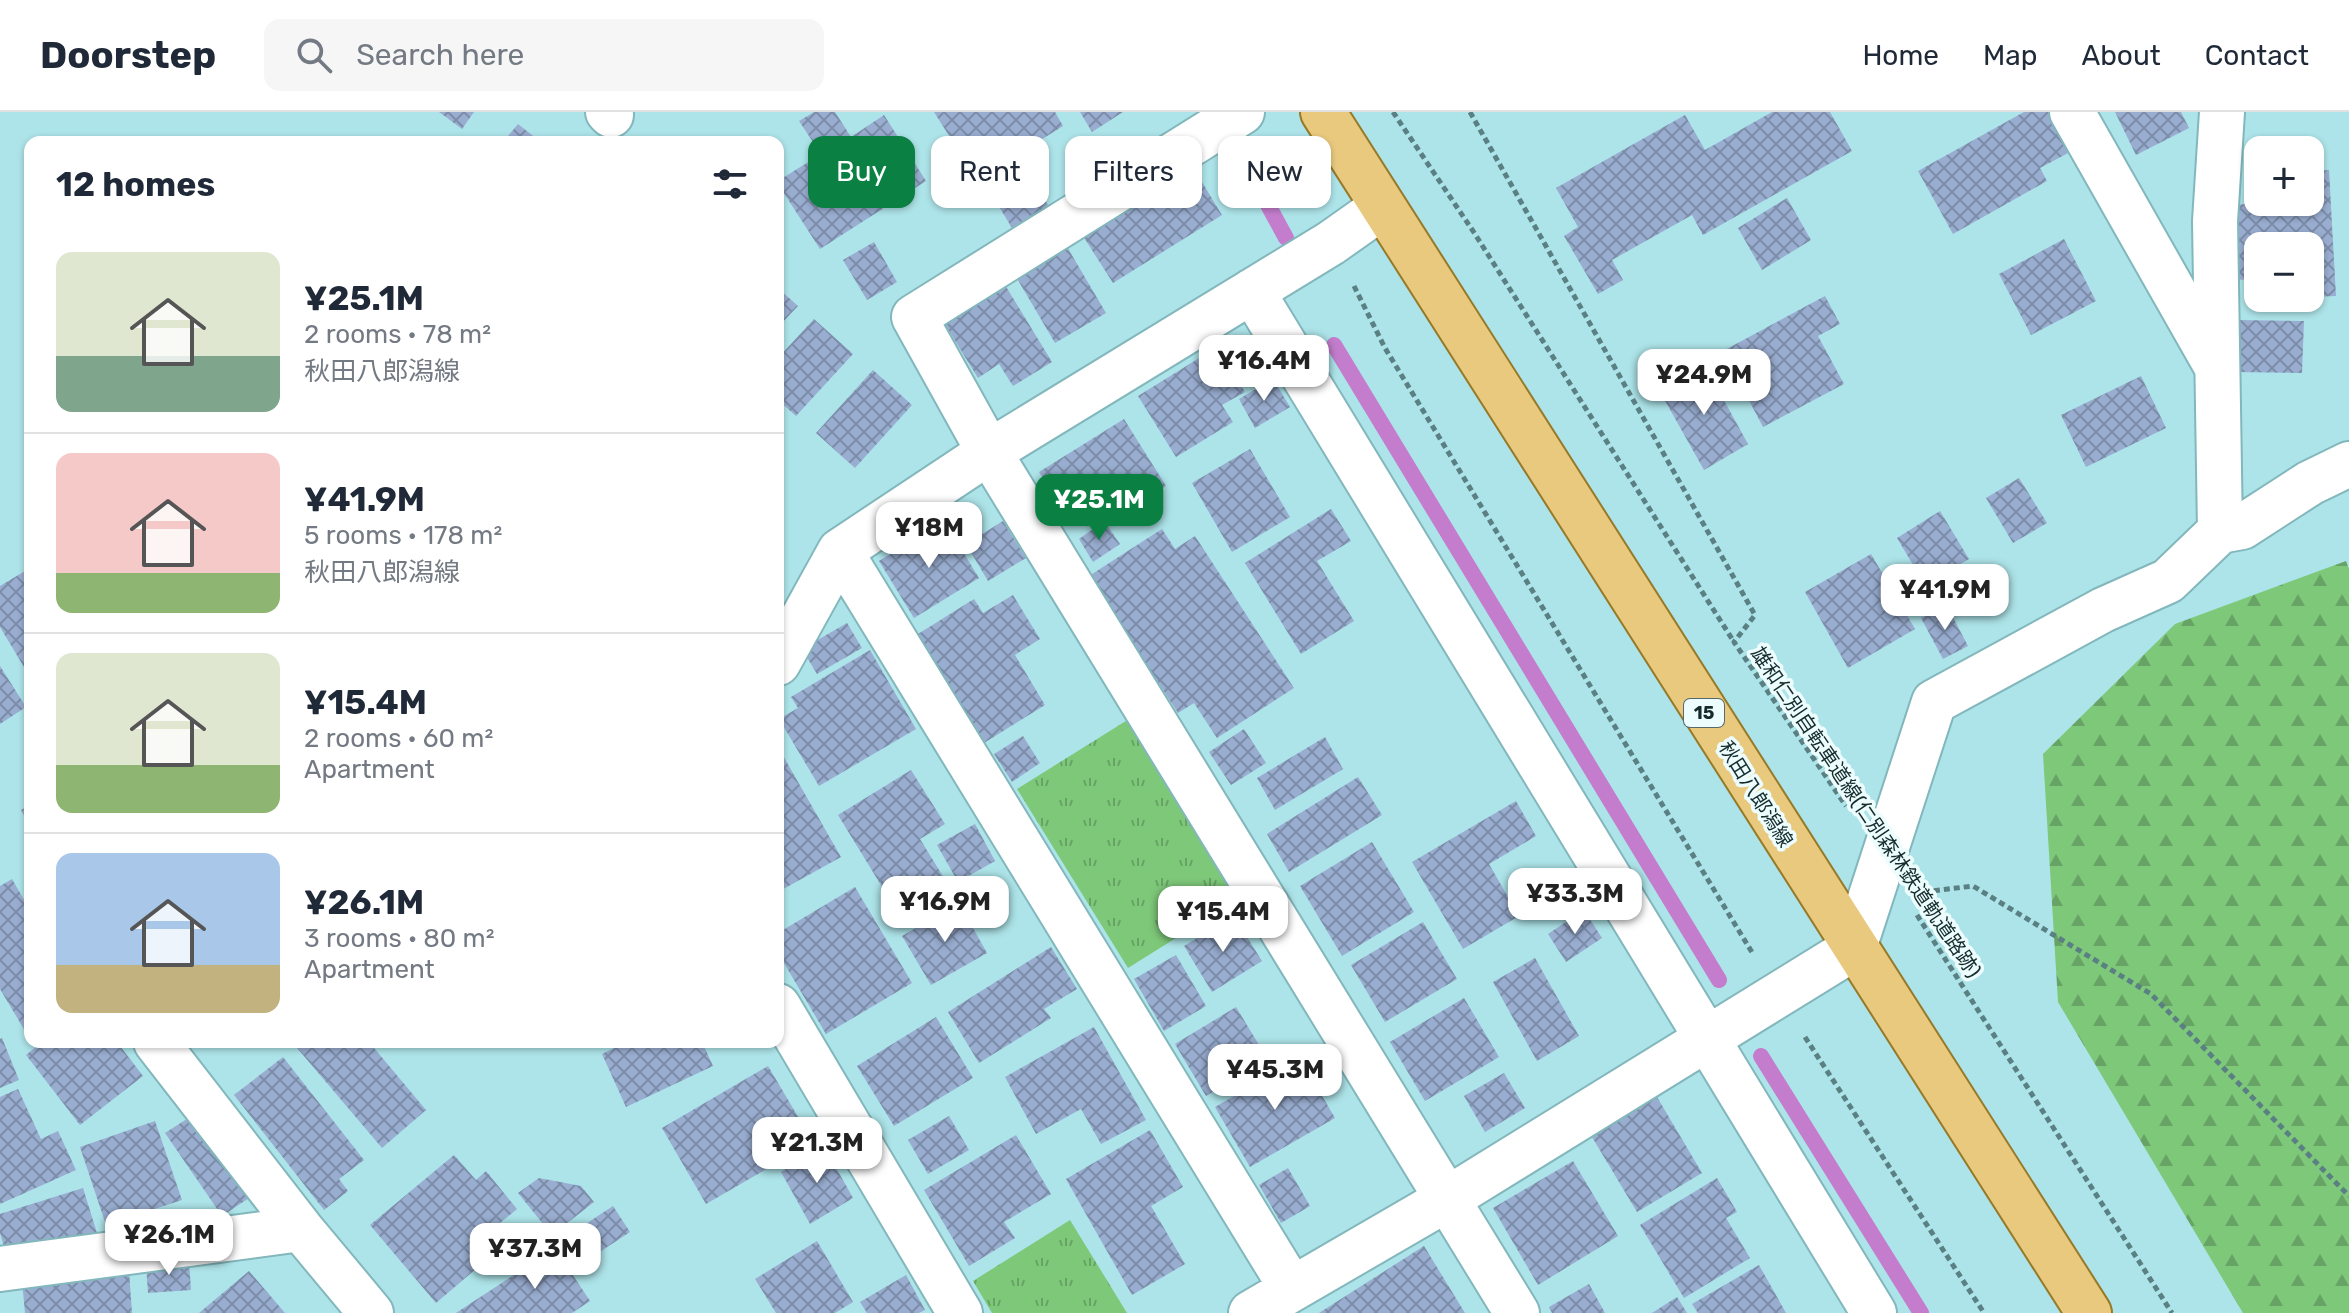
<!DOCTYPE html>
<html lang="en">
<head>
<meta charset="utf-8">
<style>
	body { margin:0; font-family:Rubik,"Noto Sans JP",sans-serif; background:#f6f6f7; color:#1f2937; height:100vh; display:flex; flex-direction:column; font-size:30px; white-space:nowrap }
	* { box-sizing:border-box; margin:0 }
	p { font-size:26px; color:#747a83 }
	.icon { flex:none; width:44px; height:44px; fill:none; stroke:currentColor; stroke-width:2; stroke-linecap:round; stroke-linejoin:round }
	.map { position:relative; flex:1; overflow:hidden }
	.details { position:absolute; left:24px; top:24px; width:760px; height:912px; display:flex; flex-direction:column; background:#fff; border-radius:16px; box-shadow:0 2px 6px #0004 }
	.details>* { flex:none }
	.hud { position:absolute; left:808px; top:24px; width:760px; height:72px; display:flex; gap:16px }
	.controls { position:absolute; left:2244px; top:24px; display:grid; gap:16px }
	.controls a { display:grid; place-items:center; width:80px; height:80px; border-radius:16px; background:#fff; box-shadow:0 2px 6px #0004; font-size:40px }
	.price { position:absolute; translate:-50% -68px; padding:0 18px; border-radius:16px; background:#fff; color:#222; font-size:26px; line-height:52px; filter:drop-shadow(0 2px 4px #0008) }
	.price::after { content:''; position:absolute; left:50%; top:48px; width:24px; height:18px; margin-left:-12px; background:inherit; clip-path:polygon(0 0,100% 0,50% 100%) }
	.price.on { background:#0b8043; color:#fff }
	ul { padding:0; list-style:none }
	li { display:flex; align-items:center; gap:24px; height:200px; padding:0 32px }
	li+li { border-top:2px solid #e0e1e3 }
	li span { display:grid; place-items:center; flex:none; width:224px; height:160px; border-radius:16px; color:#555 }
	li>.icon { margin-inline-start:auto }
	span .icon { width:96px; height:96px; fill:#fffc; stroke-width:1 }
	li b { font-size:34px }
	h2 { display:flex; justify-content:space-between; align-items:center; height:96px; padding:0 32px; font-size:34px }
	.pill { padding:0 28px; border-radius:16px; background:#fff; box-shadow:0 2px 6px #0004; font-size:28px; line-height:72px }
	.pill.on { background:#0b8043; color:#fff }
	header { display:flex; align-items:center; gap:48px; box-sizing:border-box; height:112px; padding:0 40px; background:#fff; border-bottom:2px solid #e0e1e3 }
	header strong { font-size:38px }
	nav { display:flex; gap:44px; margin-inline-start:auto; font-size:28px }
	.search { width:560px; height:72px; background:#f6f6f7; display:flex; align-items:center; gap:20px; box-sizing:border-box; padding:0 28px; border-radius:16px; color:#747a83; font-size:30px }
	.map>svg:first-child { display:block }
</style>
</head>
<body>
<header>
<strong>Doorstep</strong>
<div class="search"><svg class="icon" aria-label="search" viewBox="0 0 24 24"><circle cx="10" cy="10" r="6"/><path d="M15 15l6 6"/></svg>Search here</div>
<nav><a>Home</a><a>Map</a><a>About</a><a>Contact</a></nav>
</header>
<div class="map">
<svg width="2349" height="1201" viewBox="0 0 2349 1201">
	<defs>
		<pattern id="grass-tufts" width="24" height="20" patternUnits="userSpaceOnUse" patternTransform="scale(2)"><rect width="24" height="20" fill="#7ec87a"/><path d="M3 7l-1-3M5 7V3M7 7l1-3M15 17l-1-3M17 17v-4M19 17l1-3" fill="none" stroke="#66a364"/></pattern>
		<pattern id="forest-firs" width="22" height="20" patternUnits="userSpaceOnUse" patternTransform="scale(2)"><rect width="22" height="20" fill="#7ec87a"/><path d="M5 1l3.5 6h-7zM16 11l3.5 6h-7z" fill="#66a364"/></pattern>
		<pattern id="building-cross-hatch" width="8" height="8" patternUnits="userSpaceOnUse" patternTransform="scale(2)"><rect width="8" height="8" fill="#99add0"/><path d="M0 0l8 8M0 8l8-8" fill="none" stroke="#7c8da9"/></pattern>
	</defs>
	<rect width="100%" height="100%" fill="#ade4e9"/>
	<!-- grass -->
	<path fill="url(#grass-tufts)" d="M1129,607L1240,786L1128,856L1017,677Z
		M1070,1108L1127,1201H992L973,1169Z"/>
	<!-- forest -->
	<path fill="url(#forest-firs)" d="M2346,449L2349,457V1201H2243L2058,890L2043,642L2175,512Z"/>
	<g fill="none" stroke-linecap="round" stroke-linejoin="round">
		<!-- stream -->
		<path stroke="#c37dcc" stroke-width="16" d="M1249,58L1286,126
			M1334,233L1719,868
			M1761,944L1921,1201"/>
	</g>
	<!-- building -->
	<path fill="url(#building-cross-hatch)" d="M439,0H474L462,17Z
		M814,0H835L851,25L884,3L926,69L820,137L778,72V69L821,42L799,9Z
		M934,0H1055L1063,14L977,68Z
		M1080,0H1123L1092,20Z
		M1772,0H1830L1852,39L1703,123L1692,103L1612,148L1623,168L1598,182L1564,124L1578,115L1556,76L1685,3L1705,38Z
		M2024,0H2048L2070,40L2040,56L2047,69L1953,122L1918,59Z
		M2115,0H2181L2189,16L2136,43Z
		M518,12L541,30H503Z
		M1024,52L1048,93L1012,116L987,75Z
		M1191,52L1222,103L1113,171L1081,121Z
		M2329,58L2336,184L2310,185V134H2258V167L2235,168L2231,93L2247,92L2245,63L2258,62V90H2310V59Z
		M1787,86L1811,128L1762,158L1738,116Z
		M2064,127L2096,189L2031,223L1999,162Z
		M1063,128L1106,201L1055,231L1012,158Z
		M874,130L897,170L867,188L843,148Z
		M1002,168L1052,250L1013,274L999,252L978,266L941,206Z
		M778,176L798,194L778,215Z
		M1825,184L1840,212L1818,224L1844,272L1763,315L1723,239Z
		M814,207L853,242L796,304L778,288V246Z
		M2236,208L2304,209L2302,261L2235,260Z
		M1217,235L1245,280L1222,293L1233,310L1176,345L1138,284Z
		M1704,252L1748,332L1704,358L1659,278Z
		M873,258L912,293L855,356L816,321Z
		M2141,264L2166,316L2086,355L2061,303Z
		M1273,267L1290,295L1255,316L1239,287Z
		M1124,307L1166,374L1112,408L1096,384L1065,403L1039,360Z
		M1250,337L1290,405L1232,440L1192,371Z
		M2019,366L2047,411L2013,431L1986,386Z
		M1331,397L1351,429L1317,449L1354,509L1301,542L1245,451Z
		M1940,399L1969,447L1925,473L1897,426Z
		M944,409L979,466L914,506L879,449Z
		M1003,409L1026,446L988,469L966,432Z
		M1104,409L1120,432L1093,450L1079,427Z
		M1162,417L1175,437L1195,424L1294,576L1217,626L1194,591L1178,601L1089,464Z
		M1871,442L1915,517L1848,556L1805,480Z
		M30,456V565L0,515V474Z
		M1013,483L1040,527L1015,543L1045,593L984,631L918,522L974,487L983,501Z
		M1946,492L1968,534L1943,547L1921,506Z
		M847,511L862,536L817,562L802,537Z
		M870,538L916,617L819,674L779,607L798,596L791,585Z
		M0,554L26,595L0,612Z
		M1244,617L1266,651L1231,673L1209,640Z
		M1023,624L1040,651L1012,670L994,642Z
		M1325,625L1343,657L1275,698L1257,666Z
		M778,635L841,745L778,780Z
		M911,658L945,712L920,727L944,766L895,796L838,703Z
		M1358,665L1382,703L1289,760L1267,722Z
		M1516,689L1536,724L1489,752L1519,804L1463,837L1412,750Z
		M30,693V715L21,698Z
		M975,712L995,749L958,770L937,733Z
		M1372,730L1414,800L1342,844L1300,774Z
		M12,767L30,798V923L28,924L0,877V774Z
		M855,775L912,871L826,922L778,841V821Z
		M959,791L987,841L931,873L902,824Z
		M1584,798L1602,826L1566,850L1548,822Z
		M1234,804L1262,849L1212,880L1184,834Z
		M1423,810L1457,867L1385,910L1351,853Z
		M1051,835L1077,877L1044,897L1051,906L979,951L948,900Z
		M1176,843L1206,894L1164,919L1134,867Z
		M1535,846L1579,924L1537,949L1493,870Z
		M1464,886L1499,945L1425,989L1390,930Z
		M1236,895L1267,946L1206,984L1175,932Z
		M936,905L973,966L894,1014L857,954Z
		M1094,915L1146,1008L1101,1032L1081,997L1036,1022L1005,965Z
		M2,926L19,968L0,976V927Z
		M42,930H117L143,964L80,1013L26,943Z
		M292,930H369L426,998L382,1036Z
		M626,930H702L713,954L626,995L602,942Z
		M283,945L364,1048L339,1067L348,1079L324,1098L234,983Z
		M1300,946L1335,1006L1250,1055L1215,995Z
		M768,954L813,1030L706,1092L662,1016Z
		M1504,961L1525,996L1485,1020L1464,984Z
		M18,977L41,1027L58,1019L76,1058L0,1092V985Z
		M1657,985L1702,1061L1637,1100L1592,1025Z
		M193,1003L249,1086L222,1104L165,1021Z
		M949,1004L969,1038L928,1062L908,1028Z
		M155,1009L182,1088L106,1113L80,1035Z
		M1150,1018L1183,1075L1151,1094L1185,1152L1132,1183L1066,1067Z
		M1016,1023L1051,1082L1004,1110L1015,1126L969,1154L924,1078Z
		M824,1034L853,1086L810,1112L781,1060Z
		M454,1043L476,1068L486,1059L517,1097L471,1135L484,1150L436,1191L370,1113Z
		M1573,1049L1618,1124L1538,1173L1493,1096Z
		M1288,1056L1310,1094L1281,1111L1259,1073Z
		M539,1066L581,1074L594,1090L552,1123L518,1081Z
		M1717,1066L1737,1100L1726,1106L1750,1146L1684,1186L1640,1113Z
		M83,1076L97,1121L8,1148L0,1121V1102Z
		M613,1094L630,1120L589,1147L572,1121Z
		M817,1129L853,1190L835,1201H776L755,1167Z
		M1424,1134L1465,1201H1319Z
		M555,1136L590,1189L572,1201H456Z
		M189,1149L191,1178L148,1181L146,1153Z
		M1759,1153L1786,1201H1698L1692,1192Z
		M129,1159L132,1201H25L22,1169Z
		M249,1159L285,1201H199Z
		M906,1163L925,1198L919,1201H867L860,1190Z
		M1589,1172L1605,1201H1552L1549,1195Z
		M1677,1185L1687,1201H1652Z"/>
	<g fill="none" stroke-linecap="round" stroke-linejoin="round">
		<defs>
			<path id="minor" d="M608,0L611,3
				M1242,0L914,205L989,340L1517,1201
				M2072,0L2215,252
				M1252,179L1874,1201
				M2220,419L2215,109L2222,0
				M840,439L1292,1177
				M778,551L840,439L989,340L1331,131L1382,95
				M778,894L960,1201
				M156,930L301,1117L371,1201
				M0,1157L301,1117
				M1251,1201L1449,1086L1854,836L1934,590L2103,498L2168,469L2220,419L2242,415L2310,371L2349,352"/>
			<path id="major" d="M1323,0L2089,1201"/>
		</defs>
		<!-- minor casing -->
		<use href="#minor" stroke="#82b7bc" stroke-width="48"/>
		<!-- major casing -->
		<use href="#major" stroke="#967a29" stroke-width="48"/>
		<!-- path -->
		<path stroke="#5b8083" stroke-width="5" stroke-dasharray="6 4" stroke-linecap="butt" d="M1393,0L1473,119L1734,530
			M1470,0L1755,503L1734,530L1846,694
			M1275,35L1306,89
			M1354,174L1385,236L1753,842
			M1924,780L1973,774L2151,882L2349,1084
			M1917,803L2172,1201
			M1805,925L1984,1201"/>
		<!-- minor -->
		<use href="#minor" stroke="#fff" stroke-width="44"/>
		<!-- major -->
		<use href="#major" stroke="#e9c97e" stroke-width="44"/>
	</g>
	<g text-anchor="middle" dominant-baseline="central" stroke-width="7" stroke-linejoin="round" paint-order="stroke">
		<!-- shield labels -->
		<rect fill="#edfdfe" stroke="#566a6b" stroke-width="2" x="1684" y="587" width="40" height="28" rx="6"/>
		<g font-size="18" font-weight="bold" fill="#152b2c">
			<text x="1704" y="601">15</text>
		</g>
		<!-- street labels -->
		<g font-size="20" fill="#152b2c" stroke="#edfdfe">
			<text transform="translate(1756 682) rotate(58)">秋田八郎潟線</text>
			<text transform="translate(1866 700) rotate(56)">雄和仁別自転車道線(仁別森林鉄道軌道路跡)</text>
		</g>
	</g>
</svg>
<div class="controls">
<a>+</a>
<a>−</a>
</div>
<b class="price" style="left:1264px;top:291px">¥16.4M</b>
<b class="price" style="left:1704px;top:305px">¥24.9M</b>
<b class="price on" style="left:1099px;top:430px">¥25.1M</b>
<b class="price" style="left:929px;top:458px">¥18M</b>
<b class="price" style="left:1945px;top:520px">¥41.9M</b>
<b class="price" style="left:1575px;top:824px">¥33.3M</b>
<b class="price" style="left:945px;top:832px">¥16.9M</b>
<b class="price" style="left:1223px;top:842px">¥15.4M</b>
<b class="price" style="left:1275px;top:1000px">¥45.3M</b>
<b class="price" style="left:817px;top:1073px">¥21.3M</b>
<b class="price" style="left:169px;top:1165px">¥26.1M</b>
<b class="price" style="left:535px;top:1179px">¥37.3M</b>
<div class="hud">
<a class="pill on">Buy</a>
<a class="pill">Rent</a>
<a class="pill">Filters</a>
<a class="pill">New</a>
</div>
<section class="details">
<h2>12 homes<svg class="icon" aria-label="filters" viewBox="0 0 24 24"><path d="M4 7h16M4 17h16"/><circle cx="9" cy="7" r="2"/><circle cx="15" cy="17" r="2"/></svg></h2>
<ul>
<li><span style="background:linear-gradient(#dfe7d0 65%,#7fa58c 0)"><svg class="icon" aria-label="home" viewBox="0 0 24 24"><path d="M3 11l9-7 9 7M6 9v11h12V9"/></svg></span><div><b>¥25.1M</b><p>2 rooms · 78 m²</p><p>秋田八郎潟線</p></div></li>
<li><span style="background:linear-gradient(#f6c9c9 75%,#8fb573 0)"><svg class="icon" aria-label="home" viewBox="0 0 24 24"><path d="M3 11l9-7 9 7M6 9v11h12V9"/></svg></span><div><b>¥41.9M</b><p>5 rooms · 178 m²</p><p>秋田八郎潟線</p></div></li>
<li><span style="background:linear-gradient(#dfe7d0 70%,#8fb573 0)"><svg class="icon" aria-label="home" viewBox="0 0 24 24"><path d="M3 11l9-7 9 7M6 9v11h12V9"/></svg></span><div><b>¥15.4M</b><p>2 rooms · 60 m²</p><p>Apartment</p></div></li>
<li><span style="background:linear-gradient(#a9c7e8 70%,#c2b280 0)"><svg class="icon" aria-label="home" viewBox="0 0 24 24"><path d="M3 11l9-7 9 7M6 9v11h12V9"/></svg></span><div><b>¥26.1M</b><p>3 rooms · 80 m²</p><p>Apartment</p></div></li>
</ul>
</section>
</div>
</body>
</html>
